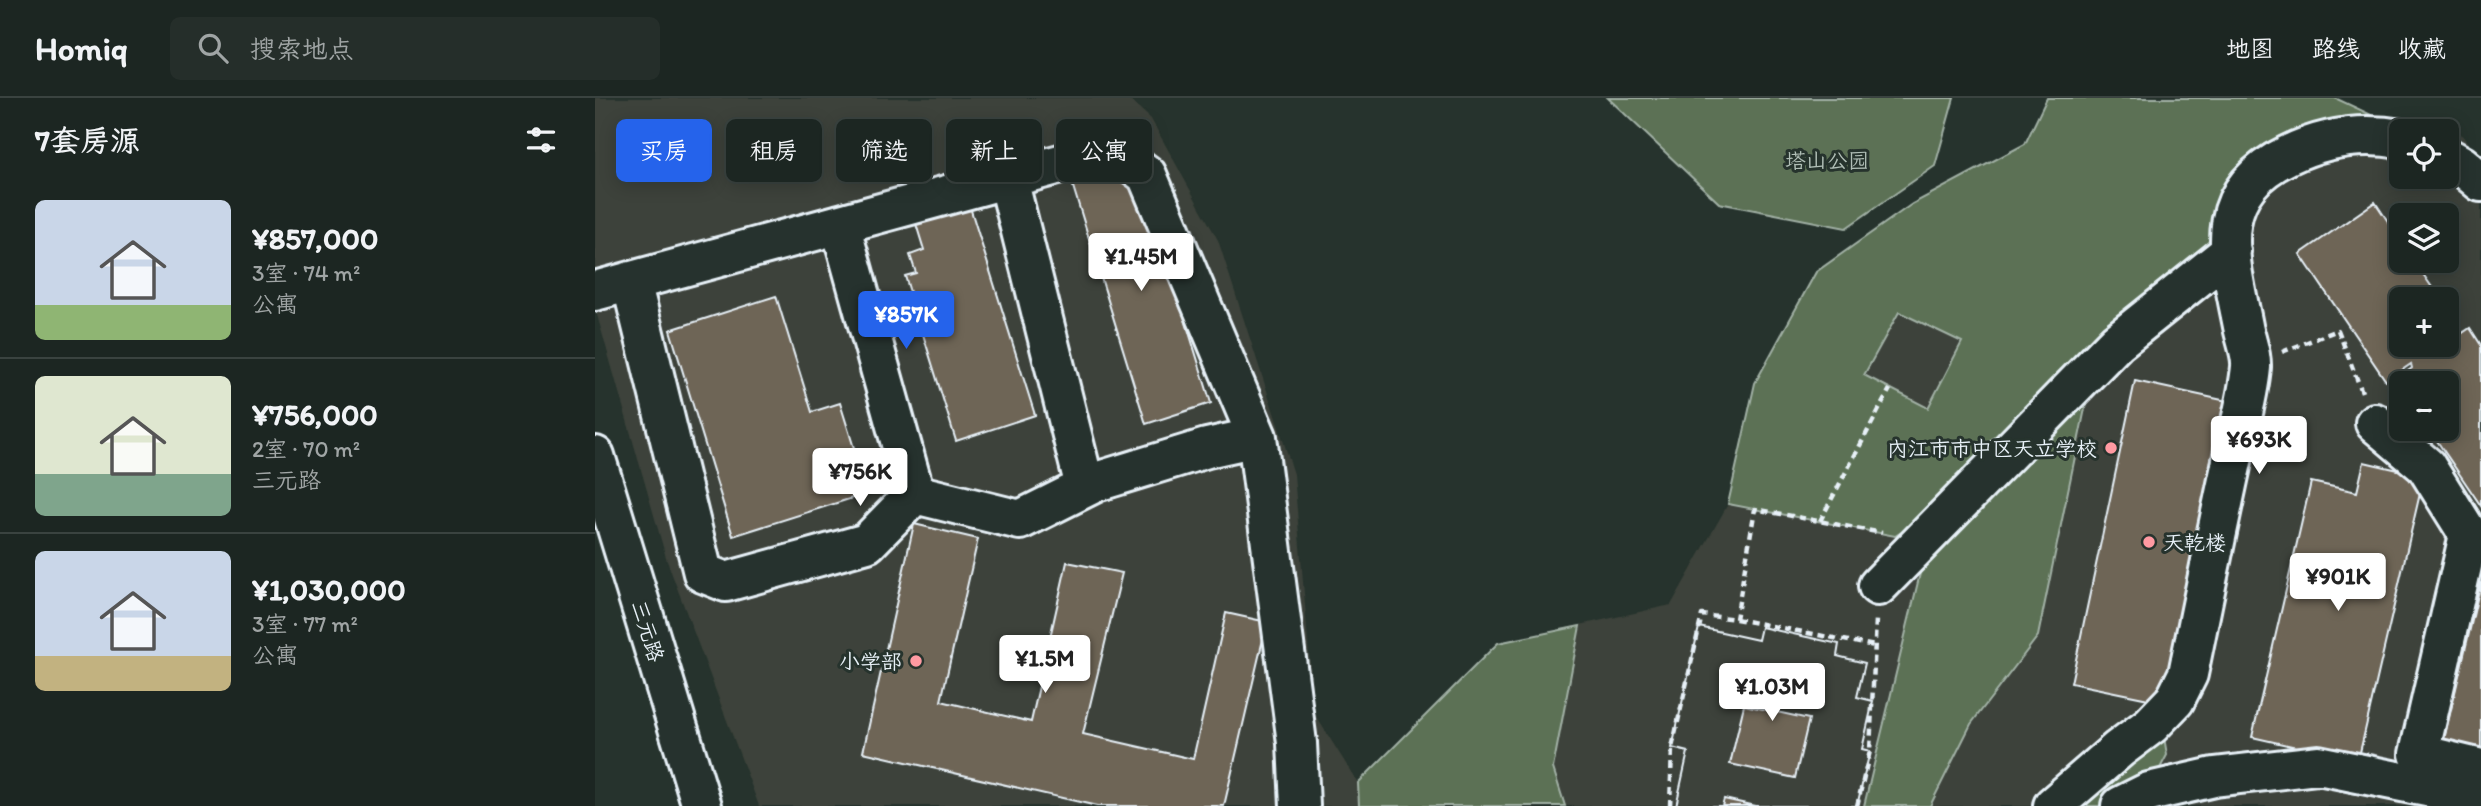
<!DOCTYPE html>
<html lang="zh">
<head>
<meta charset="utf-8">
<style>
	body { margin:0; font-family:Itim,"LXGW WenKai TC",sans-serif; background:#252e2a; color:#f1f3f6; height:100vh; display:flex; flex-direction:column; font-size:26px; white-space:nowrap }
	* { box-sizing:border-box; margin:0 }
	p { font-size:23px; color:#a0a5a5 }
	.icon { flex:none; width:38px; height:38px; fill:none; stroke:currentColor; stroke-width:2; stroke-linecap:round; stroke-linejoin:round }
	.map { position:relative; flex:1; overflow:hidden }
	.side { display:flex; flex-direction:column; background:#1c2622; width:595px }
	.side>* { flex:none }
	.top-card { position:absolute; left:21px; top:21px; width:665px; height:63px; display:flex; gap:14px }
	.buttons { position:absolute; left:1794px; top:21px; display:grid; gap:14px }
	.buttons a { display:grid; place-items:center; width:70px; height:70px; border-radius:10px; background:#1c2622; box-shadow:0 4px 18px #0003,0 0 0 2px #3a4340; font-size:35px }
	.price { position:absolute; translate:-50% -60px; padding:0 16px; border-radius:7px; background:#fff; color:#222; font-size:23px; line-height:46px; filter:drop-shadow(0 2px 4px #0008) }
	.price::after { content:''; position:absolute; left:50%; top:42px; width:21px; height:16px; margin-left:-10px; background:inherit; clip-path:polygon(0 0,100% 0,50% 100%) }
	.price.selected { background:#2563eb; color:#fff }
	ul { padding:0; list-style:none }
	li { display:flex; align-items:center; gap:21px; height:175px; padding:0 35px }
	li+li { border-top:2px solid #3a4340 }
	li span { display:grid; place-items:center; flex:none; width:196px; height:140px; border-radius:10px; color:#555 }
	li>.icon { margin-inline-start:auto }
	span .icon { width:84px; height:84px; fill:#fffc; stroke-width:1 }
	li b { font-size:30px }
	h2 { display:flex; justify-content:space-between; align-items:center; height:84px; padding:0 35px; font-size:30px }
	.tag { padding:0 24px; border-radius:10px; background:#1c2622; box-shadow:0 4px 18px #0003,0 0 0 2px #3a4340; font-size:24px; line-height:63px }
	.tag.selected { background:#2563eb; color:#fff }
	header { display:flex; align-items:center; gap:42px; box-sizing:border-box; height:98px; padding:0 35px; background:#1c2622; border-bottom:2px solid #3a4340 }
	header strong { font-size:33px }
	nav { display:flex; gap:38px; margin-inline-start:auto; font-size:24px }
	.search { width:490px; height:63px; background:#252e2a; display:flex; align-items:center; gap:18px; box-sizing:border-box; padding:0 24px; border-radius:10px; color:#a0a5a5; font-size:26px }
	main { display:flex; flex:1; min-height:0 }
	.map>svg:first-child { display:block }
</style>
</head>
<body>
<header>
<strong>Homiq</strong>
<div class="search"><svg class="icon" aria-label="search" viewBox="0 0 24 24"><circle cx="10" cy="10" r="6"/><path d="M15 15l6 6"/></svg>搜索地点</div>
<nav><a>地图</a><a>路线</a><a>收藏</a></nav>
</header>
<main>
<section class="side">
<h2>7套房源<svg class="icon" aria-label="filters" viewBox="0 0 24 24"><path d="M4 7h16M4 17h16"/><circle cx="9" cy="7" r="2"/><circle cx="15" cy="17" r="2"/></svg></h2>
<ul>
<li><span style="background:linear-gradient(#c9d6e8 75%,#8fb573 0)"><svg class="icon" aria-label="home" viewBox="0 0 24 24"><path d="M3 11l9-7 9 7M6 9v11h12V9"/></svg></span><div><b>¥857,000</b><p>3室 · 74 m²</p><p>公寓</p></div></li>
<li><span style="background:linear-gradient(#dfe7d0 70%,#7fa58c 0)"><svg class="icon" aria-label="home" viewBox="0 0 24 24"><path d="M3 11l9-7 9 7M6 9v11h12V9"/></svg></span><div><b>¥756,000</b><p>2室 · 70 m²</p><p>三元路</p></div></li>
<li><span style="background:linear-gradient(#c9d6e8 75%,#c2b280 0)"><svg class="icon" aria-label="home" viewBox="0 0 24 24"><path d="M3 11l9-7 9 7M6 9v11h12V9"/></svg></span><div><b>¥1,030,000</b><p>3室 · 77 m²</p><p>公寓</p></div></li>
</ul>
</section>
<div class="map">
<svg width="1886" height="708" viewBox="0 0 1886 708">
	<rect width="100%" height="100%" fill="#26332d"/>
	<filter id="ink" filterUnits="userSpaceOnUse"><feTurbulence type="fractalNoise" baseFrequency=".0143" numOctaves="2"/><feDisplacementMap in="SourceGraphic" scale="14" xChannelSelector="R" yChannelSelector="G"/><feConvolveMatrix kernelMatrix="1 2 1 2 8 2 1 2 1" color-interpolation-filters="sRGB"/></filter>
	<g filter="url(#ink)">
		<!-- built -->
		<path fill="#3c423a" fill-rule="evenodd" d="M0,0H533L556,21L623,142L699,376L719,615L763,685L903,545L1076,507L1133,406L1160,285L1221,174L1317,106L1430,46L1452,0H1740L1785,21L1862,31L1886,61V708H164L72,463L0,210ZM1806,33H1852V79H1806ZM1806,117H1852V163H1806ZM1806,201H1852V247H1806ZM1806,285H1852V331H1806Z"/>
		<!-- green -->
		<path fill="#5b7154" stroke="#a2b1a6" stroke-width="2" fill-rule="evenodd" d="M1013,0H1359L1340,68L1251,130L1124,105Z
			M1452,0H1740L1785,21L1654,62L1629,88L1618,150L1331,419L1300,438L1133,406L1160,285L1221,174L1317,106L1430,46ZM1304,214L1367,244L1333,310L1269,277Z
			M1493,296L1443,538L1376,626L1335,708H1269L1328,463Z
			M985,528L958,670L970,708H764L763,685L903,545Z
			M1569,639L1572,657L1563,674L1512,708H1478Z"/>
		<!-- building -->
		<path fill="#6e6557" stroke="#e8f1f8" stroke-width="2" fill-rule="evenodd" d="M525,66L545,76L616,305L551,326L476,82Z
			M1780,104L1806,143V163H1819L1845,201H1806V247H1844L1836,252L1838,255L1875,230L1886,247V408L1834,331H1852V285H1806V290L1800,282L1817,270L1816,266L1791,283L1705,156Z
			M375,109L440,317L361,343L310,178L321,175L315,157L329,152L321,126Z
			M181,198L217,314L245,305L273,395L138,438L75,232Z
			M1852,210L1866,232L1852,241Z
			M1540,283L1632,303L1568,604L1476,585Z
			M1769,364L1829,378L1763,663L1657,639L1716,384L1762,394Z
			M319,426L383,441L346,603L436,624L472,464L527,475L488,636L598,661L631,515L672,524L629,708H502L268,654Z
			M1886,484V664L1846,654Z
			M1104,529L1163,542L1166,529L1244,546L1242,558L1270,565L1262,599L1278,603L1267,651L1275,653L1262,708H1160L1129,701L1127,708H1081L1093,654L1077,650ZM1149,607L1214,621L1200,680L1135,666Z
			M1104,529L1163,542L1166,529L1244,546L1242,558L1270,565L1262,599L1278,603L1267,651L1275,653L1262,708H1081L1093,654L1077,650Z"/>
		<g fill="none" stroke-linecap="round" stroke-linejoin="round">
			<defs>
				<path id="minor" d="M1852,59L1866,67L1886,84
					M413,81L490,389
					M245,126L320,396
					M36,183L108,475L131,484L272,445L320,396L425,422L501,384L612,350L662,339
					M0,193L502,56L536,65L552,77L662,339L702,645L705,708
					M1780,325L1831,368L1874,437L1824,656L1886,671
					M1283,488L1522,244L1636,153
					M1458,708L1524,651L1556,627L1580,602L1593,576C1607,507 1621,437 1636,368C1642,336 1653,302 1656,269C1657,256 1650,240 1648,228C1634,157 1614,95 1693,57C1728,40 1767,34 1806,41
					M1526,708L1554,694L1619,679L1723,667L1886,700"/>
				<path id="major" d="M0,358L107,708"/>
			</defs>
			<!-- minor casing -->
			<use href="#minor" stroke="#e8f1f8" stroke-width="44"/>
			<!-- major casing -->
			<use href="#major" stroke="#e8f1f8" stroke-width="44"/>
			<!-- path -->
			<path stroke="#e8f1f8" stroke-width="4.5" stroke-dasharray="7 5" stroke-linecap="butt" d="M1687,254L1743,232L1767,294
				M1225,423L1295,291
				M1141,521L1280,548
				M1075,708L1077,650L1107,517L1141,521L1160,411L1287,435
				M1262,708L1275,653L1281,521"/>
			<!-- minor -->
			<use href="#minor" stroke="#26332d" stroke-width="38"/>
			<!-- major -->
			<use href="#major" stroke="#26332d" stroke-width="38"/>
		</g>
	</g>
	<!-- markers -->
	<g fill="#ff9aa2" stroke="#26332d" stroke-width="2.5">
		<circle cx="1516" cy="350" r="7"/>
		<circle cx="1554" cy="444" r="7"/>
		<circle cx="321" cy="563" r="7"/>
	</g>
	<g text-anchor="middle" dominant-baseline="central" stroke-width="6" stroke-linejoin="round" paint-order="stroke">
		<!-- park labels -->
		<g font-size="21" fill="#b0beb6" stroke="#26332d">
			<text x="1232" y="62">塔山公园</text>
		</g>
		<!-- poi labels -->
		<g font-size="21" fill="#e8f1f8" stroke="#26332d" text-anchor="end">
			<text x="1502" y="350">内江市市中区天立学校</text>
			<text x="1568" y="444" text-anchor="start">天乾楼</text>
			<text x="307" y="563">小学部</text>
		</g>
		<!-- street labels -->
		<g font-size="21" fill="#e8f1f8" stroke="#26332d">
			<text transform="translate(53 533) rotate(73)">三元路</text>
		</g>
	</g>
</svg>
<div class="buttons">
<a><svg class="icon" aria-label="locate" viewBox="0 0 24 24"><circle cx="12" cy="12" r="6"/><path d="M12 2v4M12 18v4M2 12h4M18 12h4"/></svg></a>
<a><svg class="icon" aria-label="layers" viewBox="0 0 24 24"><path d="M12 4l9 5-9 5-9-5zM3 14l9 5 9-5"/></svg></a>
<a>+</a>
<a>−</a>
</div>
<b class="price" style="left:546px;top:195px">¥1.45M</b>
<b class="price selected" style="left:311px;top:253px">¥857K</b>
<b class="price" style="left:1664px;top:378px">¥693K</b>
<b class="price" style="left:265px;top:410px">¥756K</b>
<b class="price" style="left:1743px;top:515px">¥901K</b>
<b class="price" style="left:450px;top:597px">¥1.5M</b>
<b class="price" style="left:1177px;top:625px">¥1.03M</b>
<div class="top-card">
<a class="tag selected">买房</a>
<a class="tag">租房</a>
<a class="tag">筛选</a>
<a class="tag">新上</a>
<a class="tag">公寓</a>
</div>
</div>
</main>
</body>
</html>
